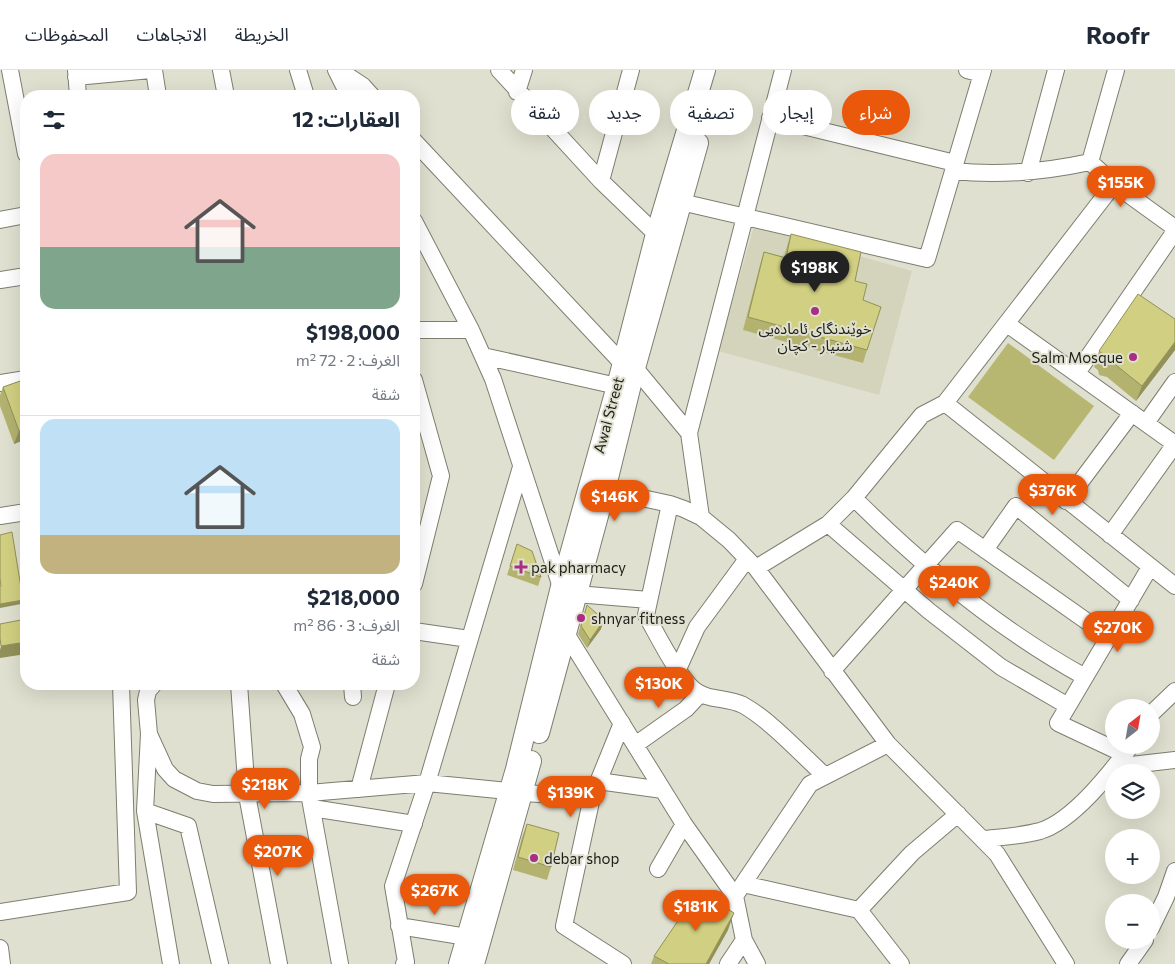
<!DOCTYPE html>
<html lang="ar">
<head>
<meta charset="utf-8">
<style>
	body { margin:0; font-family:Commissioner,"Noto Sans Arabic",sans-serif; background:#f6f6f7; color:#1f2937; direction:rtl; height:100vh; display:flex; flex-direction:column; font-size:19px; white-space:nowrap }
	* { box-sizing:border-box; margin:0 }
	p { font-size:16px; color:#747a83 }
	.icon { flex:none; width:28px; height:28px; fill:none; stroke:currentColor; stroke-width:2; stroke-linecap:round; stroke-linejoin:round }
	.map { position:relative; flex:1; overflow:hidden; direction:ltr }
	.drawer { position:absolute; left:20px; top:20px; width:400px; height:600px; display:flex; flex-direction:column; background:#fff; border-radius:20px; box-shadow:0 5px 20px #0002; direction:rtl }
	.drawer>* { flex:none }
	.banner { position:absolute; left:435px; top:20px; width:475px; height:45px; direction:rtl; display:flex; gap:10px }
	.needle { width:32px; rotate:31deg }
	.buttons { position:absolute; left:1105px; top:629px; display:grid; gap:10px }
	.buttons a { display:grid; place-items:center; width:55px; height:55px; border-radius:50%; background:#fff; box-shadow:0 5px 20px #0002; font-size:25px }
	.price { position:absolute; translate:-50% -42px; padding:0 11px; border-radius:18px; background:#ea580c; color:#fff; font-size:16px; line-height:32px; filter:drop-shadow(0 1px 2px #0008) }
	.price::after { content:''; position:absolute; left:50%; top:30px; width:15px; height:11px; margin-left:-8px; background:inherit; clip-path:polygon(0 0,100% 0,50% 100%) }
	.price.selected { background:#222; color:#fff }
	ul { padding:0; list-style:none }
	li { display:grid; align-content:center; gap:10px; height:265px; padding:0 20px }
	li+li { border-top:1px solid #e0e1e3 }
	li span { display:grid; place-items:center; height:155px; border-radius:15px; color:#555 }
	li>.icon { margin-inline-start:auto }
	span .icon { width:90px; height:90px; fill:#fffc; stroke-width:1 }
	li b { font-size:21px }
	h2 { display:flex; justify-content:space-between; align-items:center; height:60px; padding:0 20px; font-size:21px }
	.chip { padding:0 18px; border-radius:22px; background:#fff; box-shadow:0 5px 20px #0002; font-size:18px; line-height:45px }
	.chip.selected { background:#ea580c; color:#fff }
	header { display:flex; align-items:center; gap:30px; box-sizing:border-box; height:70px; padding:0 25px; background:#fff; border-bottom:1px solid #e0e1e3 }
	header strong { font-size:24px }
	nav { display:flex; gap:28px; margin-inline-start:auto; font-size:18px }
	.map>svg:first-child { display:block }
</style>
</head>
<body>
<header>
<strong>Roofr</strong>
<nav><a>الخريطة</a><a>الاتجاهات</a><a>المحفوظات</a></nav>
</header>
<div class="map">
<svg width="1175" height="894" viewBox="0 0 1175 894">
	<rect width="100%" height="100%" fill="#e0e0d0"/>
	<!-- built -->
	<path fill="#d4d4bd" d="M754,156L912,201L879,325L718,281Z"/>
	<!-- green -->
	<path fill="#b8b772" d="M1008,273L1094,336L1054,390L968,327Z"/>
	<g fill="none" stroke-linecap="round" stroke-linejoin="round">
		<defs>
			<path id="minor" d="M10,0L26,84
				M76,0L78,26
				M154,0L158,26
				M221,0L226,26
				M298,0L306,26
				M336,0L349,26
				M339,0L363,16L372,26
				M499,0L601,111L656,164
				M967,0L982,4
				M76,7L151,0
				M517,22L524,0
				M770,48L955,93
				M414,71L622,293
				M1090,92L1114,114L1175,158
				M1090,92L1116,0
				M953,101C1000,106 1044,102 1090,92
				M1028,103L1056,0
				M601,111L631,0
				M681,132L927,189L983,0
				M0,150L26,145
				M414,151L471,260L493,309L561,517
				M0,210L26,206
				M1007,254L1175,374
				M414,260H471
				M483,286L617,316
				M635,298L689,363
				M1077,303L1175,161
				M414,310L441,406L414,514
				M0,313L26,309
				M945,333L1175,516
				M1146,353L1175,312
				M605,420L670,434L684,439L701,447L729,470L756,498L888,674L997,784L1066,894
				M854,428C923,497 1000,560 1085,607
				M1066,431L1132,343
				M670,434L646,545C657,564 677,605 693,619C707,631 727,627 743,635C770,650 801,684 824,705
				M0,446L26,442
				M701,447L689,363L783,0
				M828,454L929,541L1001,597L1068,636
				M1110,465L1175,374
				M985,480L1016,436L1131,530
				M756,498L828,454L854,428L922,345L945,333L1114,114
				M576,524L649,530
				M562,557L684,754L735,826L744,870L757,894
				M414,561L469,569
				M678,599L697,557L747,489
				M832,601L957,460L1109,567
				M154,614L148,621L146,630L149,664L145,741L171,894
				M239,614L247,725L279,894
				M284,614L302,644L312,677L309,689V723L340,894
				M352,614L353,627
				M1151,644L1175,621
				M622,653L592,727L564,856L623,894
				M149,664L165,699L174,709L197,721L213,724L309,723L427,713L508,721
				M635,675L686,639L700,624
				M1124,684L1058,653L1150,497
				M1114,697L1175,690
				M598,711L663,720
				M359,719L387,614
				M523,723L592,727
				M312,738L414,754
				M145,741L188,756L220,894
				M983,769C1002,767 1022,766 1040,761C1073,751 1110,703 1130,677
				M658,799L684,754
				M743,814L859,840L901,894
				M735,826L810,714L888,674
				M859,840L912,783L958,744
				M0,842L128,822L121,614
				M399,856L467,867
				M1151,858L1166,827L1175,801
				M0,878L2,894
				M404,894L406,892L393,816L427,713L521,397
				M728,894L744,870
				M1128,894L1145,870"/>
			<path id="major" d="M539,663L605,420L635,298L698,73
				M459,894L516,699L561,517L617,316L656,164L705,0
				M474,894L531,691"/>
		</defs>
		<!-- minor casing -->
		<use href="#minor" stroke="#7e7e70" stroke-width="18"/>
		<!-- major casing -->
		<use href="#major" stroke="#7e7e70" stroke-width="22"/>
		<!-- minor -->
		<use href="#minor" stroke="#fff" stroke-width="16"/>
		<!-- major -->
		<use href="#major" stroke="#fff" stroke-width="20"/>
	</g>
	<!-- wall -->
	<path fill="#b4b26f" d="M791,164L855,211L863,230L867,280L863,293L743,260L760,195L764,182L784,187L787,176Z
		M1175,249V280L1136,331L1107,307L1099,305L1098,300L1094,297L1099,281Z
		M26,309V369L14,374L0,336V325L3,317Z
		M517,474L541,507L538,516L507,505Z
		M587,535L601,559L587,578L578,564Z
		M527,754L551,797L547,810L513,800L522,767Z
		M728,860L709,894H651L654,886Z"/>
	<!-- shaded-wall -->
	<path fill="#92915a" d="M1175,272V280L1136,331L1142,316Z
		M26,358V369L14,374L19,361Z
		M23,530L21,534L0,538V534Z
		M604,550L601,559L587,578L590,570Z
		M26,572V584L0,588V580L1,576Z
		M734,843L728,860L709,894H706Z"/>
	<!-- building -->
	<path fill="#d1cf81" stroke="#92915a" d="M791,164L861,182L855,211L867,214L863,230L881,237L867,280L748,247L764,182L786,188Z
		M1138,224L1175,249V272L1142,316L1112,292L1104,290V285L1099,281Z
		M26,309V358L19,361L3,317Z
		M12,462L23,530L0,534V516H1L0,508V465Z
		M517,474L532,481L541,507L510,496Z
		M587,535L604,550L590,570L581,556Z
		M26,549V572L1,576L0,568V554Z
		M527,754L559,763L551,797L518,787Z
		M699,820L734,843L706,894H669L654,886Z"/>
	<!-- markers -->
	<g fill="#a92f83" stroke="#e0e0d0" stroke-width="2">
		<circle cx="815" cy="241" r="5"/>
		<circle cx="1133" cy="287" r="5"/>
		<path d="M518.5 489.5h5v5h5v5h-5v5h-5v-5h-5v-5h5z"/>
		<circle cx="581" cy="548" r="5"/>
		<circle cx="534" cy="788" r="5"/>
	</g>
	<g text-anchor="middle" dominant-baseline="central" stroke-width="4" stroke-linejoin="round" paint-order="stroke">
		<!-- poi labels -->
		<g font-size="15" fill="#21211b" stroke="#e0e0d0" text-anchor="start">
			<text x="815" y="258" text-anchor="middle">خوێندنگای ئامادەیی<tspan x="815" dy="17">شنیار - کچان</tspan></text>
			<text x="1123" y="287" text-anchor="end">Salm Mosque</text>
			<text x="531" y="497">pak pharmacy</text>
			<text x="591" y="548">shnyar fitness</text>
			<text x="544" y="788">debar shop</text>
		</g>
		<!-- street labels -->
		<g font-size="15" fill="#21211b" stroke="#e0e0d0">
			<text transform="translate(608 345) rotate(-75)">Awal Street</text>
		</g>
	</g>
</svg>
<div class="buttons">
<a><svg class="needle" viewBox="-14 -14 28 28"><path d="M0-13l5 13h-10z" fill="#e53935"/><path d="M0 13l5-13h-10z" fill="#747a83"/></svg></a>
<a><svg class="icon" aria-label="layers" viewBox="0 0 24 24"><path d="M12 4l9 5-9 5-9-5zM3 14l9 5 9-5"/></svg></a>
<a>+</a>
<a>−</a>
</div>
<b class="price" style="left:1121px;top:138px">$155K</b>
<b class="price selected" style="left:815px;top:223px">$198K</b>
<b class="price" style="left:1053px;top:446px">$376K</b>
<b class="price" style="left:615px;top:452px">$146K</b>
<b class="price" style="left:954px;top:538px">$240K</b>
<b class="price" style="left:1118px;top:583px">$270K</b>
<b class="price" style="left:659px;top:639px">$130K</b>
<b class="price" style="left:265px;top:740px">$218K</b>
<b class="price" style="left:571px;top:748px">$139K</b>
<b class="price" style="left:278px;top:807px">$207K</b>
<b class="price" style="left:435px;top:846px">$267K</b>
<b class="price" style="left:696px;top:862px">$181K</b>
<div class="banner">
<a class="chip selected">شراء</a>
<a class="chip">إيجار</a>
<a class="chip">تصفية</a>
<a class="chip">جديد</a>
<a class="chip">شقة</a>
</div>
<section class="drawer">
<h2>العقارات: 12<svg class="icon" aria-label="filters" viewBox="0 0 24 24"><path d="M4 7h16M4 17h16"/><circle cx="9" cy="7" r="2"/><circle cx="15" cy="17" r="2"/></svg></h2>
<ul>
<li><span style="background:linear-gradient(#f6c9c9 60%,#7fa58c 0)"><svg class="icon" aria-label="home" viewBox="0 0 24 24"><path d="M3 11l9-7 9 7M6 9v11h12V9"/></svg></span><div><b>$198,000</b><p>الغرف: 2 · 72 m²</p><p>شقة</p></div></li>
<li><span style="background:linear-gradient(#bfe0f5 75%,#c2b280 0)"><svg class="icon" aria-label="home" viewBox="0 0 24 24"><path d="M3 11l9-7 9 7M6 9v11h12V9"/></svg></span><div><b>$218,000</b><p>الغرف: 3 · 86 m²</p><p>شقة</p></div></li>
</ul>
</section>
</div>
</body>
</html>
